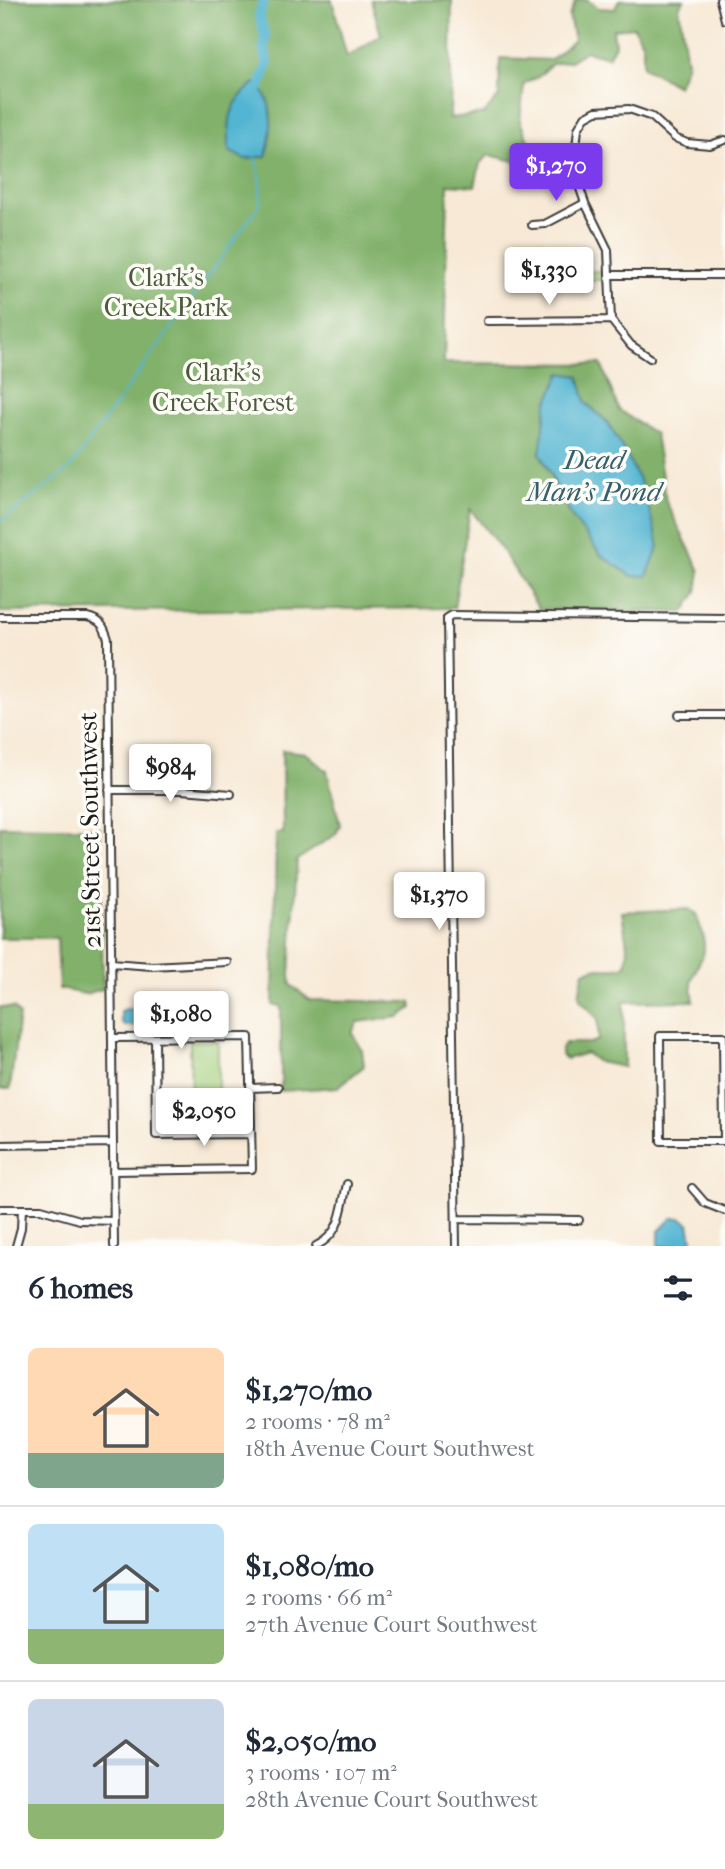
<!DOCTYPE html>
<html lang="en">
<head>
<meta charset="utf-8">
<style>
	body { margin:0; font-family:"IM FELL French Canon",serif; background:#f2f2f3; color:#1f2937; height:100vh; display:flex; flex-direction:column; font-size:26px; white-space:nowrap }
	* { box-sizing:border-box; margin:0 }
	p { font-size:23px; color:#747a83 }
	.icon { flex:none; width:38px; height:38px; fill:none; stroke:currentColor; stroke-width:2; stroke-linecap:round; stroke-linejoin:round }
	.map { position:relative; height:1246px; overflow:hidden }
	.drawer { display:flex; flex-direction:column; background:#fff; flex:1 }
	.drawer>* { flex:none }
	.price { position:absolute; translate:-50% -60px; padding:0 16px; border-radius:7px; background:#fff; color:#222; font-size:23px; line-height:46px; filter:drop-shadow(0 2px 4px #0008) }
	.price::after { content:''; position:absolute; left:50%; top:42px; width:21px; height:16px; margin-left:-10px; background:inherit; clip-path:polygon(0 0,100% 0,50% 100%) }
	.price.on { background:#7c3aed; color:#fff }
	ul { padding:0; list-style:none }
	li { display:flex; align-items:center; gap:21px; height:175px; padding:0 28px }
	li+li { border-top:2px solid #e0e1e3 }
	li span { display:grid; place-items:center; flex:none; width:196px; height:140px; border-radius:10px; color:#555 }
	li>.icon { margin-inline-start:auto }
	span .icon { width:84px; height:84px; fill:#fffc; stroke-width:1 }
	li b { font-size:30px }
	h2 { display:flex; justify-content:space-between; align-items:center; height:84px; padding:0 28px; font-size:30px }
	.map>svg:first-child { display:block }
</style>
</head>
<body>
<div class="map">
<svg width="725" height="1246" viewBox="0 0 725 1246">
	<rect width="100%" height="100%" fill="#fdfcf7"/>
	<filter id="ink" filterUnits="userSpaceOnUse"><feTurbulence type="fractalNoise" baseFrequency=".0143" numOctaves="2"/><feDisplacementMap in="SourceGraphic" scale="14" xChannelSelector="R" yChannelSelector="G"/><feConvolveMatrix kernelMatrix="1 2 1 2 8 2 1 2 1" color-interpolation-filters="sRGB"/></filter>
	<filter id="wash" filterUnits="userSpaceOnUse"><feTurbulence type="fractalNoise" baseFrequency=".00686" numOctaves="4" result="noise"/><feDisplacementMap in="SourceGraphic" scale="28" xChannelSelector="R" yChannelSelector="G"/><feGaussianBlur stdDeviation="1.57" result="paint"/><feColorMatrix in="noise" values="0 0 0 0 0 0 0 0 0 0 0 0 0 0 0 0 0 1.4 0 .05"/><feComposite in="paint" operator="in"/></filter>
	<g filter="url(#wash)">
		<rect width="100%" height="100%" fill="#f7e9d5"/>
		<!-- green -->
		<path fill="#a2ce7a" stroke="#5f754b" stroke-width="2" d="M602,271V280H537V272Z
			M190,1041H218V1098L191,1097Z"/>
		<!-- forest -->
		<path fill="#81b16a" stroke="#4e6643" stroke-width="2" fill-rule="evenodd" d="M0,0H332L347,57L381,35L371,0H452L450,118L484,114L499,96L500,58L551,60L574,40L569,16L576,0H587L599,8L615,9L619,0H684L679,7L687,63L678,86L643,67V45L634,27L613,29L615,45L608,57L586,51L570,61L552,64L538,77L524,84L520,121L533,153L528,164L489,155L480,163L475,186L448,184L444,363L601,364L619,410L655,434L666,502L700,571L697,592L684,612L539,609L502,550L470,509L454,608L0,612ZM586,403L607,422L601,555L572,517L552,480Z
			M282,750L306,753L327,771L340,825L336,834L297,860L290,975L291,985L310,1000L411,1002L412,1008L399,1017L358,1022L352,1033L362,1050L364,1066L338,1087L281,1091V1006L273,1005L276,833H283Z
			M0,826L100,828L103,989L85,994L59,989L57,938H0Z
			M689,909L696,914L704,938V952L691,981L694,1001L624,1002V1067L598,1062L586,1053L566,1059L561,1055V1048L565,1043H590L598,1040V1019C579,995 575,1006 584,972C599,963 612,973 626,965L628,952L622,912Z
			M0,1007L14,1008L19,1015L10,1089H0Z"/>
		<!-- water -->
		<path fill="#53b5d2" stroke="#386877" stroke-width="2" d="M255,83C277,100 272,133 266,156L244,159L229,151C228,120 228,103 255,83Z
			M561,373L579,376L586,403L607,422L627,455L644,491L659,546L647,576H632L601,555L572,517L540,453L547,403Z
			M126,1009L152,1011L153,1025L124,1026L121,1021V1011Z
			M159,1011H177L183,1015L184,1021L178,1024L160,1025Z
			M672,1218H681L689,1223L693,1246H659V1231Z"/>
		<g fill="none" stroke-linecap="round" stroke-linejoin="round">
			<!-- stream -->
			<path stroke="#53b5d2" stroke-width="2" d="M0,522L70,468L260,204V176L255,158"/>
			<!-- river -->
			<path stroke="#53b5d2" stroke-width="10" d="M260,87L268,63L264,50L265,36L259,15L264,0"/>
		</g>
	</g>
	<g filter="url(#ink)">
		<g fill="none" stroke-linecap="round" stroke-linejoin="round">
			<defs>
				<path id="minor" d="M720,0L725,20
					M532,225L545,224L585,203
					M611,275H725
					M487,321L611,320
					M650,358L631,345L611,320L608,250L585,203L577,180L575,157L578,129L585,117L596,111L629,109L652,117L675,138L687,143L710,145L725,140
					M0,617H87C101,620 104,626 108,639L114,1246
					M679,715H725
					M109,790H182L231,794
					M111,963L152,966L227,962
					M112,1038L249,1037L252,1169L113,1171
					M155,1038L156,1135L251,1134
					M250,1088L278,1087
					M724,1141L723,1036H660L661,1141H725
					M0,1145L113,1143
					M692,1188L705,1203L725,1211
					M0,1209H41L80,1220L114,1221
					M456,1219L579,1220
					M16,1246L21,1228L22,1209
					M316,1246C342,1233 341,1209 347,1184
					M456,1246L447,618L452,615L725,618"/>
			</defs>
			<!-- minor casing -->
			<use href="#minor" stroke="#3d3b38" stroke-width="10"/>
			<!-- minor -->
			<use href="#minor" stroke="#fff" stroke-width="6"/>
		</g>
	</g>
	<g text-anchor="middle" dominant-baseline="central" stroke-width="7" stroke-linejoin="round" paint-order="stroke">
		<!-- park labels -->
		<g font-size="26" fill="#4b5a3d" stroke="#fdfcf7">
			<text x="166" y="277">Clark's<tspan x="166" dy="30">Creek Park</tspan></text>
			<text x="223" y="372">Clark's<tspan x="223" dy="30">Creek Forest</tspan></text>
		</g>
		<!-- street labels -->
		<g font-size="26" fill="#1c1c1c" stroke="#fdfcf7">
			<text transform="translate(90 830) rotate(-91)">21st Street Southwest</text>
		</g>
		<!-- water labels -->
		<g font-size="28" font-style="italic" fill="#35616e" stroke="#fdfcf7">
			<text x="594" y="459">Dead<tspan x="594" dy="32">Man's Pond</tspan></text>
		</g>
	</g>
</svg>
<b class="price on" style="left:556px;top:203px">$1,270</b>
<b class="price" style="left:549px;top:307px">$1,330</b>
<b class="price" style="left:170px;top:804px">$984</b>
<b class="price" style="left:439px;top:932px">$1,370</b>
<b class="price" style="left:181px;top:1051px">$1,080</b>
<b class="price" style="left:204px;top:1148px">$2,050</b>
</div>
<section class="drawer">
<h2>6 homes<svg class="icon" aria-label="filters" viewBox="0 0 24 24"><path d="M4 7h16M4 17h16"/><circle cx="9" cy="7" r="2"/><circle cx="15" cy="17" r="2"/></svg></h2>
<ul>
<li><span style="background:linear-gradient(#ffd9b3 75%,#7fa58c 0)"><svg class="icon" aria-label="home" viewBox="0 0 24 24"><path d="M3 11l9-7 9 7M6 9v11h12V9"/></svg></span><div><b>$1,270/mo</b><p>2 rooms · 78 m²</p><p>18th Avenue Court Southwest</p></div></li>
<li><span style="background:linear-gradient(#bfe0f5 75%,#8fb573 0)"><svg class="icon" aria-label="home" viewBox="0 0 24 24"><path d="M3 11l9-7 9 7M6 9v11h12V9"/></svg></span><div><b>$1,080/mo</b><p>2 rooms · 66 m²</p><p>27th Avenue Court Southwest</p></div></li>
<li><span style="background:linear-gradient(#c9d6e8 75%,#8fb573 0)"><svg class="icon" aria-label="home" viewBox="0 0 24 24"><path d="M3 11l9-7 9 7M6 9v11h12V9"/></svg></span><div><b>$2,050/mo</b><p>3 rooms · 107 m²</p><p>28th Avenue Court Southwest</p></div></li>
</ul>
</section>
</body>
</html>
